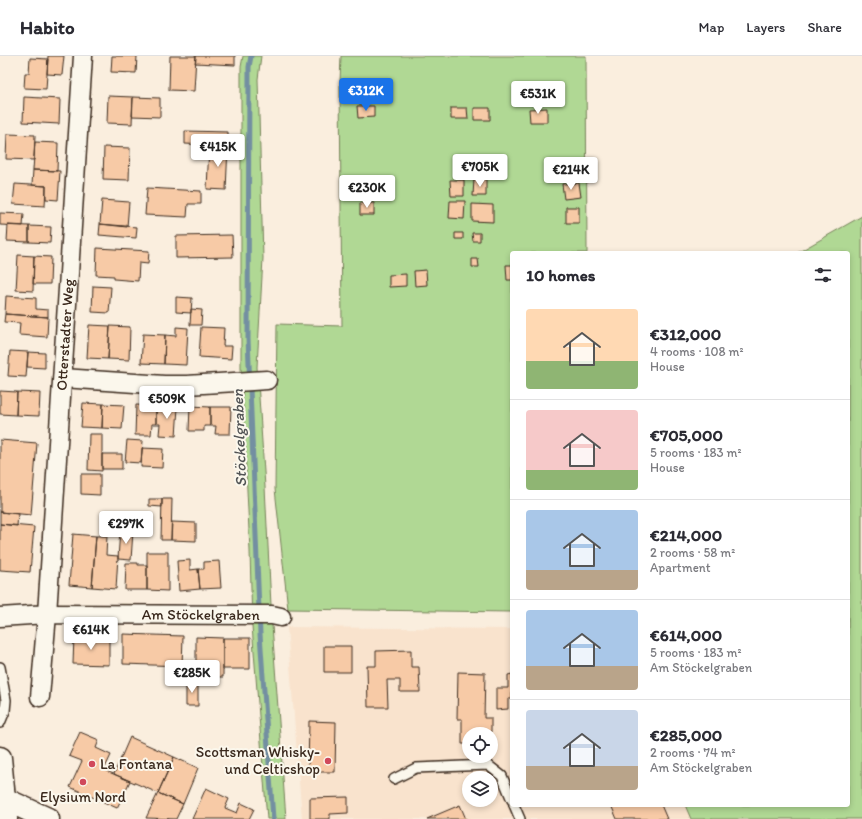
<!DOCTYPE html>
<html lang="en">
<head>
<meta charset="utf-8">
<style>
	body { margin:0; font-family:Itim,sans-serif; background:#f7f7f7; color:#2b2b33; height:100vh; display:flex; flex-direction:column; font-size:15px; white-space:nowrap }
	* { box-sizing:border-box; margin:0 }
	p { font-size:13px; color:#7c7c81 }
	.icon { flex:none; width:22px; height:22px; fill:none; stroke:currentColor; stroke-width:2; stroke-linecap:round; stroke-linejoin:round }
	.map { position:relative; flex:1; overflow:hidden }
	.sheet { position:absolute; left:510px; top:195px; width:340px; height:556px; display:flex; flex-direction:column; background:#fff; border-radius:4px; box-shadow:0 2px 6px #0003 }
	.sheet>* { flex:none }
	.tools { position:absolute; left:462px; top:671px; display:grid; gap:8px }
	.tools a { display:grid; place-items:center; width:36px; height:36px; border-radius:50%; background:#fff; box-shadow:0 2px 6px #0003; font-size:20px }
	.price { position:absolute; translate:-50% -34px; padding:0 9px; border-radius:4px; background:#fff; color:#222; font-size:13px; line-height:26px; filter:drop-shadow(0 1px 2px #0008) }
	.price::after { content:''; position:absolute; left:50%; top:24px; width:12px; height:9px; margin-left:-6px; background:inherit; clip-path:polygon(0 0,100% 0,50% 100%) }
	.price.on { background:#1a73e8; color:#fff }
	ul { padding:0; list-style:none }
	li { display:flex; align-items:center; gap:12px; height:100px; padding:0 16px }
	li+li { border-top:1px solid #e1e1e2 }
	li span { display:grid; place-items:center; flex:none; width:112px; height:80px; border-radius:4px; color:#555 }
	li>.icon { margin-inline-start:auto }
	span .icon { width:48px; height:48px; fill:#fffc; stroke-width:1 }
	li b { font-size:17px }
	h2 { display:flex; justify-content:space-between; align-items:center; height:48px; padding:0 16px; font-size:17px }
	header { display:flex; align-items:center; gap:24px; box-sizing:border-box; height:56px; padding:0 20px; background:#fff; border-bottom:1px solid #e1e1e2 }
	header strong { font-size:19px }
	nav { display:flex; gap:22px; margin-inline-start:auto; font-size:14px }
	.map>svg:first-child { display:block }
</style>
</head>
<body>
<header>
<strong>Habito</strong>
<nav><a>Map</a><a>Layers</a><a>Share</a></nav>
</header>
<div class="map">
<svg width="862" height="763" viewBox="0 0 862 763">
	<rect width="100%" height="100%" fill="#faeede"/>
	<filter id="ink" filterUnits="userSpaceOnUse"><feTurbulence type="fractalNoise" baseFrequency=".025" numOctaves="2"/><feDisplacementMap in="SourceGraphic" scale="8" xChannelSelector="R" yChannelSelector="G"/><feConvolveMatrix kernelMatrix="1 2 1 2 8 2 1 2 1" color-interpolation-filters="sRGB"/></filter>
	<g filter="url(#ink)">
		<!-- built -->
		<path fill="#f9e3cd" fill-rule="evenodd" d="M287,571L512,573V749H685L691,763H302ZM469,678H491V700H469ZM469,722H491V744H469Z"/>
		<!-- green -->
		<path fill="#b0d894" stroke="#768159" d="M243,0H261L258,23L263,202L257,311L265,431L272,569L286,763H267L252,570L250,495L241,312V11Z
			M341,0H586L587,197H512V556L288,553L275,433L277,268L342,270L340,26Z
			M862,160V763H691L685,749H848V197H797Z"/>
		<g fill="none" stroke-linecap="round" stroke-linejoin="round">
			<!-- stream -->
			<path stroke="#738fa1" stroke-width="5" d="M251,0L249,11L248,283L260,578L273,763"/>
		</g>
		<!-- building -->
		<path fill="#f7caa6" stroke="#3b2a1e" d="M48,0H64L62,19L47,18Z
			M112,0H137L136,17L111,16Z
			M170,0H196L194,35L169,34Z
			M196,0H235V9L195,7Z
			M30,2L48,3L46,33L24,32L25,17H29Z
			M108,40L133,41L132,68L107,67Z
			M24,41L60,43L59,68L23,66Z
			M133,41L160,42V61L132,60Z
			M357,50H374V61L358,62Z
			M451,52H467L468,63H451Z
			M474,52H490V64H474Z
			M547,52V66H530L529,53Z
			M185,75L228,76V90L185,88Z
			M7,78L35,79L34,104L6,103Z
			M35,86L58,87L57,115L33,114Z
			M209,89L228,90L226,134L207,133Z
			M104,91L130,92L129,124L103,123Z
			M33,114L60,115L58,144L46,143V130L32,129Z
			M357,121H380V138H357Z
			M474,123H486V140H473Z
			M450,124H464V140H451Z
			M579,127L581,141L564,143L562,128Z
			M15,128L46,130L45,150L13,148Z
			M147,132L201,135V148H188L187,161L145,159Z
			M102,144L129,146L127,171L100,168Z
			M450,145H465L464,163L449,162Z
			M360,147H374V159H360Z
			M472,148L493,149V166L472,165Z
			M566,151H579V167H566Z
			M0,157L24,158L23,170L0,169Z
			M100,168L137,171L136,182L99,179Z
			M8,169L29,170V186L7,185Z
			M29,170L51,171L50,187L29,186Z
			M455,177H463V183H455Z
			M472,177H480V185H473Z
			M232,179L233,201L176,202V180Z
			M97,192L149,195L148,208L139,207L138,225L114,223V220L96,219Z
			M18,199L34,200L33,235L16,234Z
			M34,200L51,201L50,228H33Z
			M472,203H478L479,211H472Z
			M506,209H512V224H507Z
			M426,214L427,229L415,230L414,215Z
			M406,218V230L389,231V219Z
			M93,230L111,231L109,257L92,256Z
			M6,240L36,242V253L48,254V261L5,258Z
			M176,241L192,242L191,257L176,256Z
			M191,253L202,254L201,269H190Z
			M5,258L48,261L47,281L19,279L20,267L4,266Z
			M89,269L110,270L108,303L87,302Z
			M110,270L130,271L129,304L108,303Z
			M176,271L188,272L186,309L164,308L165,279L176,280Z
			M201,271L224,272L223,290H232L231,303L199,301Z
			M143,278L165,279L164,308L141,307Z
			M10,295L28,296L26,321L8,320Z
			M28,296L45,297V312L27,311Z
			M0,335L17,336L16,359L0,358Z
			M17,336L40,337L39,360L16,359Z
			M83,347L103,348L102,372L81,371Z
			M103,348L124,349L122,373L102,372Z
			M136,349L156,350V368H152L151,379H135Z
			M156,350L178,351L176,380L159,379L160,368H156Z
			M190,350L210,351V370H204V375H189Z
			M210,351H231L230,378H215L216,370H210Z
			M89,378H102V415L88,414Z
			M0,384L37,387L31,459L0,456Z
			M127,384L143,385L141,407L125,406Z
			M142,392L163,393L162,412L141,411Z
			M102,398H122V413H102Z
			M81,418H100V439L81,438Z
			M149,443H162V451L149,450Z
			M162,443H172L171,484H161Z
			M0,456L18,458L17,470L0,468Z
			M172,466L196,467V485L171,484Z
			M0,468L34,471L30,516L0,514Z
			M120,474L133,475L131,504L118,503Z
			M73,478L96,480L92,531L69,529Z
			M96,480H107L106,499L118,500L116,533L92,531Z
			M147,496H168V535L147,534Z
			M190,504V514L198,513L200,533L179,535L177,505Z
			M219,505L221,532L200,533L198,513H204V506Z
			M126,507H138V509H147V534H125Z
			M123,578L183,580L182,610L123,608Z
			M74,580L109,581V609L73,608Z
			M196,581L223,582V621H203L204,613H196Z
			M223,582H250V613H223Z
			M324,590H351V616H324Z
			M411,594V611H419L420,636H400V624H387L388,651H368L367,610H376V595Z
			M458,616L485,617L484,662H491V678H469V688H462V663H457Z
			M512,618V643H508V653L496,654V632H508V619Z
			M186,626H198V650H186Z
			M309,665L336,666L335,716H308Z
			M80,676L99,684L96,692L111,699L104,714L130,725L117,752L70,731L82,705L69,700Z
			M130,681L174,701L158,737L114,718Z
			M174,701L198,712L183,748L158,737Z
			M206,732L229,743L225,752L237,757L241,747L254,753L249,763H192Z
			M158,737L183,748L176,763L146,762Z
			M348,741V757L330,758V763H310V742Z
			M460,749L466,763H427Z
			M611,749H661L667,763H617Z"/>
		<g fill="none" stroke-linecap="round" stroke-linejoin="round">
			<defs>
				<path id="lane" d="M0,611L6,644L5,655L0,667
					M394,723L416,712L488,709L502,720L512,744
					M514,749L520,763"/>
				<g id="street">
					<path d="M63,322L164,329H187L267,324"/>
					<path id="s1" d="M0,561L47,558L83,0"/>
					<path id="s2" d="M40,641L47,558L272,559L281,561"/>
				</g>
				<path id="secondary" d="M0,702L6,763
					M0,741L48,763"/>
			</defs>
			<!-- lane casing -->
			<use href="#lane" stroke="#3b2a1e" stroke-width="12"/>
			<!-- street casing -->
			<use href="#street" stroke="#3b2a1e" stroke-width="21"/>
			<!-- secondary casing -->
			<use href="#secondary" stroke="#3b2a1e" stroke-width="25"/>
			<!-- lane -->
			<use href="#lane" stroke="#fbf7ec" stroke-width="9"/>
			<!-- street -->
			<use href="#street" stroke="#fbf7ec" stroke-width="18"/>
			<!-- secondary -->
			<use href="#secondary" stroke="#fbf7ec" stroke-width="22"/>
		</g>
	</g>
	<!-- markers -->
	<g fill="#d1495b" stroke="#fbf7ec" stroke-width="1.5">
		<circle cx="328" cy="705" r="4"/>
		<circle cx="92" cy="708" r="4"/>
		<circle cx="83" cy="726" r="4"/>
	</g>
	<g text-anchor="middle" dominant-baseline="central" stroke-width="4" stroke-linejoin="round" paint-order="stroke">
		<!-- street labels -->
		<g font-size="15" fill="#3b2a1e" stroke="#fbf7ec">
			<text stroke="none"><textPath href="#s1" startOffset="327">Otterstadter Weg</textPath></text>
			<text stroke="none"><textPath href="#s2" startOffset="237">Am Stöckelgraben</textPath></text>
		</g>
		<!-- poi labels -->
		<g font-size="15" fill="#3b2a1e" stroke="#fbf7ec" text-anchor="end">
			<text x="320" y="696">Scottsman Whisky-<tspan x="320" dy="17">und Celticshop</tspan></text>
			<text x="100" y="708" text-anchor="start">La Fontana</text>
			<text x="83" y="741" text-anchor="middle">Elysium Nord</text>
		</g>
		<!-- water labels -->
		<g font-size="16" font-style="italic" fill="#525455" stroke="#fbf7ec">
			<text transform="translate(239 382) rotate(-92)">Stöckelgraben</text>
		</g>
	</g>
</svg>
<div class="tools">
<a><svg class="icon" aria-label="locate" viewBox="0 0 24 24"><circle cx="12" cy="12" r="6"/><path d="M12 2v4M12 18v4M2 12h4M18 12h4"/></svg></a>
<a><svg class="icon" aria-label="layers" viewBox="0 0 24 24"><path d="M12 4l9 5-9 5-9-5zM3 14l9 5 9-5"/></svg></a>
</div>
<b class="price on" style="left:366px;top:56px">€312K</b>
<b class="price" style="left:538px;top:59px">€531K</b>
<b class="price" style="left:218px;top:112px">€415K</b>
<b class="price" style="left:480px;top:132px">€705K</b>
<b class="price" style="left:571px;top:135px">€214K</b>
<b class="price" style="left:367px;top:153px">€230K</b>
<b class="price" style="left:167px;top:364px">€509K</b>
<b class="price" style="left:126px;top:489px">€297K</b>
<b class="price" style="left:91px;top:595px">€614K</b>
<b class="price" style="left:192px;top:638px">€285K</b>
<section class="sheet">
<h2>10 homes<svg class="icon" aria-label="filters" viewBox="0 0 24 24"><path d="M4 7h16M4 17h16"/><circle cx="9" cy="7" r="2"/><circle cx="15" cy="17" r="2"/></svg></h2>
<ul>
<li><span style="background:linear-gradient(#ffd9b3 65%,#8fb573 0)"><svg class="icon" aria-label="home" viewBox="0 0 24 24"><path d="M3 11l9-7 9 7M6 9v11h12V9"/></svg></span><div><b>€312,000</b><p>4 rooms · 108 m²</p><p>House</p></div></li>
<li><span style="background:linear-gradient(#f6c9c9 75%,#8fb573 0)"><svg class="icon" aria-label="home" viewBox="0 0 24 24"><path d="M3 11l9-7 9 7M6 9v11h12V9"/></svg></span><div><b>€705,000</b><p>5 rooms · 183 m²</p><p>House</p></div></li>
<li><span style="background:linear-gradient(#a9c7e8 75%,#b9a48a 0)"><svg class="icon" aria-label="home" viewBox="0 0 24 24"><path d="M3 11l9-7 9 7M6 9v11h12V9"/></svg></span><div><b>€214,000</b><p>2 rooms · 58 m²</p><p>Apartment</p></div></li>
<li><span style="background:linear-gradient(#a9c7e8 70%,#b9a48a 0)"><svg class="icon" aria-label="home" viewBox="0 0 24 24"><path d="M3 11l9-7 9 7M6 9v11h12V9"/></svg></span><div><b>€614,000</b><p>5 rooms · 183 m²</p><p>Am Stöckelgraben</p></div></li>
<li><span style="background:linear-gradient(#c9d6e8 70%,#b9a48a 0)"><svg class="icon" aria-label="home" viewBox="0 0 24 24"><path d="M3 11l9-7 9 7M6 9v11h12V9"/></svg></span><div><b>€285,000</b><p>2 rooms · 74 m²</p><p>Am Stöckelgraben</p></div></li>
</ul>
</section>
</div>
</body>
</html>
